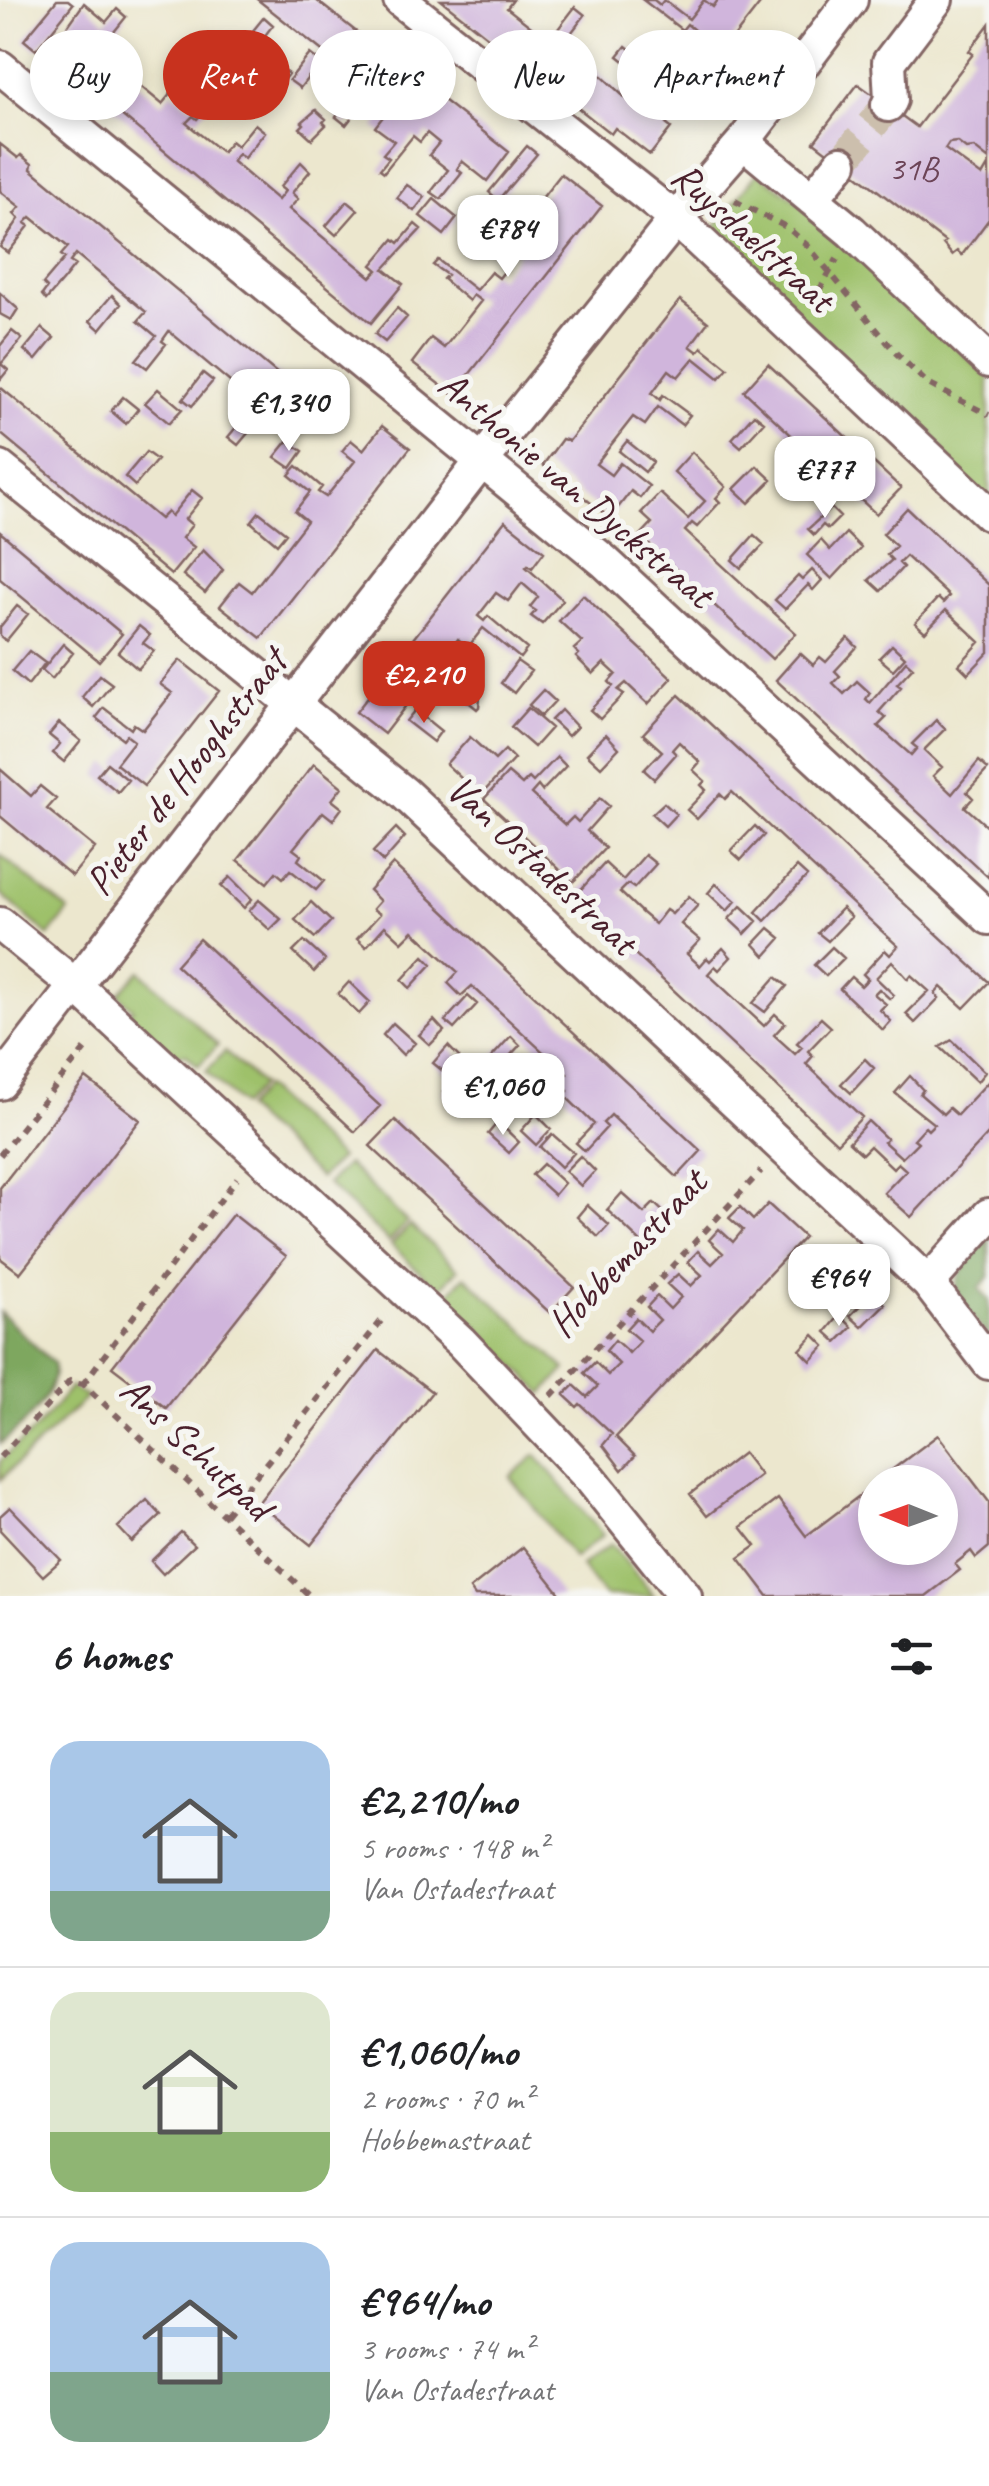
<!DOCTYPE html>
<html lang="en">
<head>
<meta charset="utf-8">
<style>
	body { margin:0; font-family:Caveat,sans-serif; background:#f2f2f2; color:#202124; height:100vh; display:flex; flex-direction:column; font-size:38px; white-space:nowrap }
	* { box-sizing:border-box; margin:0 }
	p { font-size:32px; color:#757577 }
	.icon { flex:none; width:55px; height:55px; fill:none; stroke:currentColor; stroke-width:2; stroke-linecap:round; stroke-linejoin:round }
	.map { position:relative; height:1596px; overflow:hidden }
	.drawer { display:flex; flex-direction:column; background:#fff; flex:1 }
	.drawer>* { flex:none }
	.hud { position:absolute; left:30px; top:30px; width:930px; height:90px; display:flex; gap:20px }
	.needle { width:65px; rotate:271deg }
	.buttons { position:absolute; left:858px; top:1465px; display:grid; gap:20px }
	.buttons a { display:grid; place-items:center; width:100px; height:100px; border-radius:50%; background:#fff; box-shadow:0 5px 15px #0003; font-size:50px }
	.price { position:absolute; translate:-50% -85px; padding:0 22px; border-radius:20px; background:#fff; color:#222; font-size:32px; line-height:65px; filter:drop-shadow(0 2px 5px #0008) }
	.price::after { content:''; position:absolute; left:50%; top:60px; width:30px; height:22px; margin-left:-15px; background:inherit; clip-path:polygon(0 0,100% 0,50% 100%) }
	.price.current { background:#c8321e; color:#fff }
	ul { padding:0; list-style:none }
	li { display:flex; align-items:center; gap:30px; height:250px; padding:0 50px }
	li+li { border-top:2px solid #e0e0e0 }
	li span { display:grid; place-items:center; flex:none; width:280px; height:200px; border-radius:30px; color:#555 }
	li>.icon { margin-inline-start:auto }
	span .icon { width:120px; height:120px; fill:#fffc; stroke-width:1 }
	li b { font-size:42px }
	h2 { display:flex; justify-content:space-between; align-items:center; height:120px; padding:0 50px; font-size:42px }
	.tag { padding:0 35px; border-radius:45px; background:#fff; box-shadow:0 5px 15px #0003; font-size:35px; line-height:90px }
	.tag.current { background:#c8321e; color:#fff }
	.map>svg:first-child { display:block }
</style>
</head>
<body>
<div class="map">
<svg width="989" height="1596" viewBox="0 0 989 1596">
	<rect width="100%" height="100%" fill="#f6f6f2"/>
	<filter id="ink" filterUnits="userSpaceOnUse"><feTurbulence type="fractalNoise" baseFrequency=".01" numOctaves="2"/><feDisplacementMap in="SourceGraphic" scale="20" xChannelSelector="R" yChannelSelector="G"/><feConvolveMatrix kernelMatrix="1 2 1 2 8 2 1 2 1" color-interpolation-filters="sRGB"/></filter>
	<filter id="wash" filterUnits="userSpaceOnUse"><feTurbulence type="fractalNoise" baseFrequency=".0048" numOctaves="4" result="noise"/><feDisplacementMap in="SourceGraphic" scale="40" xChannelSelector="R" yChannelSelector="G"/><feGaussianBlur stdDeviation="2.25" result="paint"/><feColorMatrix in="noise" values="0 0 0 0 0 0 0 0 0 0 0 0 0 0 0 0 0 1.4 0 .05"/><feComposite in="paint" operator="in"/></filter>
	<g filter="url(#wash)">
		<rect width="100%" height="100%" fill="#ece7ce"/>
		<!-- green -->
		<path fill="#9ec16b" stroke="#74704b" stroke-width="2.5" d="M758,172L814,213L989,377V503L711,232Z
			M0,855L69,911L49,936L0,893Z
			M140,971L218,1045L198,1066L186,1054L169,1056L127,1016L133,1009L118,994Z
			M225,1051L261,1085L242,1106L206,1072Z
			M264,1087L340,1158L320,1178L245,1109Z
			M347,1164L407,1222L389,1242L327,1184Z
			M410,1225L458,1269L439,1290L391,1245Z
			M465,1276L566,1369L543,1394L446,1296Z
			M71,1387L87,1397L0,1480V1461L38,1427Z
			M536,1455L603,1535L574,1558L510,1477Z
			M611,1544L654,1596H604L581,1566Z"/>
		<!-- forest -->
		<path fill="#7ea75f" stroke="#646345" stroke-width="2.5" d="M989,1238V1277L979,1288L989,1300V1339C949,1287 943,1288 989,1238Z
			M0,1312L53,1363C61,1391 21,1428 0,1444Z"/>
		<g id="blocks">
			<!-- building -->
			<path fill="#d0b5dc" d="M57,0H68L73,4L36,50L24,40Z
				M258,0H316L509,152L487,181L462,161L457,169L462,173L441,199L431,192L448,170L429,155L439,143L427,133L420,142L413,136L384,172L380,169L389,158L383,154L394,141L375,127L392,105L380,96L373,104L366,99L346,125L336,117L350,99L332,84L345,69Z
				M441,0H513L507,8L554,45L560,37L555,33L575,7L585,15L568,37L573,41L564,52L578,64L557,92Z
				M643,0H654L660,5L664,0L689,19L704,0L713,7L718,0H763L666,124L671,128L650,155L615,128L611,134L563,96L588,63L633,105L635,102L627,95L643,76L618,56L626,46L650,65L665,46L676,54L694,30L687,24L682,30Z
				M84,3L106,22L117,9L126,17L105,43L100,39L93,47L162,104L172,92L191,107L209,86L219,94L197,119L193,116L186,123L222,152L231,141L237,146L255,124L265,132L244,158L238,154L232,161L278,200L285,191L280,187L301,162L310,171L292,193L298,199L289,209L371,277L378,270L372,265L394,239L399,243L415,224L421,229L384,269L403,284L371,323L48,54Z
				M264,17L273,25L253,51L243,43Z
				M989,24V160L974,148L966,149L957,142L949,143L945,149L982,176L989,164V219L962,255L957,251L952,255L943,244L945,242L814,142L858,84L917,127L973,54L969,51Z
				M310,54L320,62L300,88L289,80Z
				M274,63L288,74L272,95L258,84Z
				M316,110L326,119L323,122L326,125L312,139L300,128L304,124L302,122Z
				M0,144L18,158L21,155L32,164L31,169L308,399L285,428L169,331L162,341L166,344L147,368L136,360L156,336L138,321L146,312L76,254L70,262L75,265L64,279L46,300L42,295L47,288L43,284L65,258L61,255L68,247L31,217L25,223L29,226L8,253L0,247L19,219L14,214L20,207L0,191Z
				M527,146L537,154L498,200L489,192Z
				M561,174L602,206L453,395L412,363L431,338L444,348L481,301L473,295L469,301L443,279L447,275L433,265L438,260L476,290L491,272L499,278L518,254L510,249L506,254L467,222L476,211L509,240Z
				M407,185L425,197L414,211L397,198Z
				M434,199L457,218L444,235L420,216Z
				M347,201L358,210L336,235L326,226Z
				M0,293L18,309L11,320L0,314Z
				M112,295L121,304L100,330L90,321Z
				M680,300L708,322L690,346L698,352L702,347L728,368L719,378L694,358L678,377L669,370L652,393L660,400L663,395L690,415L682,425L658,407L645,425L633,417L596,464L611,475L620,463L649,486L640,498L631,491L610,518L543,465L562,439L569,441Z
				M397,308L407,317L385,342L375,334Z
				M42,328L54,338L36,360L24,350Z
				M12,331L22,339L1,364L8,370L0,380V346Z
				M768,364L901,488L876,514L744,391Z
				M203,373L213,381L192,406L183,399Z
				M332,386L342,394L321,420L311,411Z
				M0,387L160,519L167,512L171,516L192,490L202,498L185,519L192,525L182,538L194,547L171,575L0,433Z
				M158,389L182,409L169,423L145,403Z
				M123,397L138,409L126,424L111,411Z
				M250,411L260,419L238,445L228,437Z
				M754,414L764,422L741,447L732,439Z
				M382,426L410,448L261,638L220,606L239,582L252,592L307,521L295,511L310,492L289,475L297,466L322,487L318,492L326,497L355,461L342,451L351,440L363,450Z
				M288,441L303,451L291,468L275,457Z
				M627,441L653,462L645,472L619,451Z
				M146,452L157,460L135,486L125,477Z
				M692,452L726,487L716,498L720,502L697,527L692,523L685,531L796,633L772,659L640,536L652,523L641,513L660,493L688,519L705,501L674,472Z
				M757,466L772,480L749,503L734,489Z
				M831,508L840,517L828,529L823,525L814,535L808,529Z
				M907,508L989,585V652L968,674L959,665L980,642L946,610L925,632L915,623L938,598L943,603L949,596L906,556L899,563L903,567L881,591L869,580L892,560L887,555L896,546L883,534Z
				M259,512L286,533L277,544L251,522Z
				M505,521L544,552L532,568L528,565L526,567L563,600L542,624L531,616L536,611L530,607L538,597L522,583L508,601L496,593L478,616L484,621L488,616L527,649L520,658L483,628L468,647L458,639L441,662L448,668L452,664L478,684L473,691L480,697L479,707L477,709L466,700L470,695L445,674L430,693L421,686L384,734L356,712Z
				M0,532L122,634L99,661L0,579Z
				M846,533L861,548L832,579L807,555L821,540L830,550Z
				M754,535L764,544L741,568L732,560Z
				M203,550L223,570L205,593L183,575Z
				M812,570L822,580L813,590L808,585L785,609L775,600L798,576L802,580Z
				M583,595L672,678L648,704L626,683L618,690L624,694L600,719L590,710L613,686L609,682L616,674L604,663L593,674L576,657L579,654L574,649L582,642L559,621Z
				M17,606L28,614L6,641L0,636V627Z
				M139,626L150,635L143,643L154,651L138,669L118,652Z
				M848,638L857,647L835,671L840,676L833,683L844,694L857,681L870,693L866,699L870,703L906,661L913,667L897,684L901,687L879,712L886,718L878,726L911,755L917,748L912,744L936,720L945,729L924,750L942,767L933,776L952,794L979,761L988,769L967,792L973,798L965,807L989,828V878L776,680L800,653L813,665L820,657L826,662Z
				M63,644L73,653L52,679L42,670Z
				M892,645L905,657L893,670L879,658Z
				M29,651L45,663L28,685L12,671Z
				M180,660L219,691L144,786L116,764L134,741L126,735L123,739L96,718L104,708L131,729L134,724L143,730L172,693L160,684Z
				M517,661L531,671L514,693L501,683Z
				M100,675L112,684L93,707L82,697Z
				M543,690L555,701L541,716L529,705Z
				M679,695L989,982L964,1008L941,987L935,994L939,998L915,1023L906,1014L929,991L911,975L908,979L892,961L876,978L894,995L890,999L879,989L874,994L886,1004L880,1010L891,1021L883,1030L840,989L851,977L861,986L868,979L863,974L885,950L890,955L898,946L732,792L725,799L720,794L697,819L687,810L706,790L701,785L705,781L693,770L700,762L679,742L672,750L676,754L654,779L644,770L662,751L643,734Z
				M528,708L551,728L534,747L511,727Z
				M415,710L441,731L433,742L406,721Z
				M561,710L577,727L568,736L551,720Z
				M59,723L81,741L64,762L53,753L60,744L49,735Z
				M606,734L619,748L601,767L587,754Z
				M470,737L495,760L505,750L514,759L480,796L446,764Z
				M557,757L566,766L542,791L538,786L531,794L565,825L573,817L578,822L600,798L609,806L587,831L605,848L573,882L484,799L508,773L522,785L529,778L533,782Z
				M107,763L128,780L118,792L97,775Z
				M314,764L342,787L332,800L342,808L333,820L323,812L293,849L301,855L298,860L324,881L316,890L290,870L283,878L276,872L267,883L238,860Z
				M0,769L31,796L40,786L56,799L47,809L95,848L72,876L0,816Z
				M664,803L676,814L665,826L652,814Z
				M755,826L764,835L741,860L731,851Z
				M396,828L405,837L383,862L373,852Z
				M645,855L656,864L634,888L628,884L620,892L642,913L655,924L666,910L672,914L689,896L698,905L681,924L700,940L687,954L700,966L707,958L710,961L723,948L731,957L719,970L715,966L708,974L764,1026L775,1014L785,1023L774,1035L795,1054L802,1047L797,1043L821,1018L831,1027L808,1051L813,1056L806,1064L862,1117L837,1143L574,897L605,863L623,880Z
				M393,864L701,1151L677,1177L611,1115L603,1123L607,1127L585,1151L576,1143L594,1124L564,1095L568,1091L559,1082L567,1074L472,986L461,996L448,983L458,972L413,931L402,942L385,926L366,947L357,939L380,914L373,909L380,901L369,890Z
				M797,867L807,876L765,921L756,912Z
				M230,877L252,899L244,908L221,886Z
				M716,884L736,901L727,911L708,893Z
				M259,900L281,919L270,930L249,911Z
				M311,902L331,921L315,938L295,920Z
				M741,906L757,921L745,934L729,919Z
				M842,908L851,917L828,941L818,933Z
				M769,928L781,938L765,956L754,944Z
				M199,939L380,1106L355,1132L176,965Z
				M304,941L325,960L314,972L293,952Z
				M832,947L844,958L826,976L814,965Z
				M424,956L432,964L410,988L402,980Z
				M776,977L787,986L765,1012L753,1003Z
				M349,982L370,1002L359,1014L338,994Z
				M468,996L477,1004L454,1029L445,1021Z
				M434,1020L444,1031L430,1045L419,1035Z
				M393,1023L415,1043L403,1055L383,1035Z
				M511,1036L520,1045L478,1090L469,1082Z
				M952,1040L985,1072L977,1082L940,1047Z
				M448,1046L459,1057L453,1064L465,1076L457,1084L475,1100L465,1112L443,1092L454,1080L433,1063Z
				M865,1059L874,1068L851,1093L841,1084Z
				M910,1076L923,1090L920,1094L943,1114L949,1108L957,1115L989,1081V1133L911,1217L884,1193L906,1170L898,1163L893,1168L870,1146L862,1154L849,1142L868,1121L887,1139L884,1142L902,1158L918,1142L914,1139L925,1127L928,1130L934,1124L895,1093Z
				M86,1078L140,1120L20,1273L0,1258V1188Z
				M551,1081L560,1089L541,1110L533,1102Z
				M536,1114L551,1129L536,1145L521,1131Z
				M395,1120L574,1287L550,1313L370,1146Z
				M498,1122L519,1142L509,1153L488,1134Z
				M552,1134L574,1153L561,1167L540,1147Z
				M580,1156L595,1171L581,1186L565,1171Z
				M543,1164L564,1183L554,1195L532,1175Z
				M622,1193L644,1213L654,1203L671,1219L645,1246L607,1210Z
				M768,1204L804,1237L616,1437L635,1456L622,1470L603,1445L612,1434L580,1404L577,1407L564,1395L574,1385L587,1397L598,1386L584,1373L595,1362L608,1375L619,1364L606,1351L615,1340L629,1353L640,1341L626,1329L636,1318L649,1331L660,1320L647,1307L657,1296L670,1309L681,1297L667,1284L678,1274L691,1286L702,1275L688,1262L698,1251L712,1264L723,1253L709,1240L719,1229L733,1242L743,1230L729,1218L740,1207L753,1220Z
				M587,1205L609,1225L598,1237L577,1217Z
				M233,1214L286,1256L166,1408L112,1367Z
				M873,1292L885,1304L862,1327L850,1316Z
				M840,1315L852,1327L837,1342L826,1332Z
				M814,1335L825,1346L811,1361L800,1350Z
				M378,1350L432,1392L311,1545L258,1503Z
				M938,1435L989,1502V1547L976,1558L971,1551L955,1564L960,1570L926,1596H768L739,1558L756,1546L741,1527L778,1499L806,1536L875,1484V1548H940V1482H876Z
				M743,1453L760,1475L707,1516L690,1494Z
				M147,1500L161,1515L132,1542L118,1527Z
				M10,1507L61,1560L43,1576L0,1530V1516Z
				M181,1532L194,1545L163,1574L151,1561Z
				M523,1547L562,1596H475L470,1589Z"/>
		</g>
	</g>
	<g filter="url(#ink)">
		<use href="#blocks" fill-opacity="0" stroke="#836564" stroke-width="2.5"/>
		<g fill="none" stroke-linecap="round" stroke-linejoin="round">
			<!-- street-tunnel -->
			<path stroke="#ccbfad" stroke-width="32" stroke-dasharray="32 16" stroke-linecap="butt" d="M841,163L888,105"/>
			<defs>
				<path id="street" d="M400,0L676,219L989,514
					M0,67L604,561L989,918
					M888,105L891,100L889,62L936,0
					M743,142L852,232L989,361
					M812,199L841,163
					M0,468L404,793L928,1283L989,1363
					M0,924L76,986L461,1342L590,1478L685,1596
					M0,1083L481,462L676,219L743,142L851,0
					M928,1283L989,1215"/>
			</defs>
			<!-- street casing -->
			<use href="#street" stroke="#836564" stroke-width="38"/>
			<!-- path -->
			<path stroke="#836564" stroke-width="6" stroke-dasharray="8 8" stroke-linecap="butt" d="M735,201L788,228L808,246L896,353L928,384L989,415
				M811,305L837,259
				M0,1155L90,1043
				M83,1384L237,1178
				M551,1396L761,1171
				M0,1457L70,1381L83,1384L310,1596
				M225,1514L386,1315"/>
			<!-- street -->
			<use href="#street" stroke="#fff" stroke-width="32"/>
		</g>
	</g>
	<g text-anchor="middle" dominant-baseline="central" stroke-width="10" stroke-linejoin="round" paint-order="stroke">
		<!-- number labels -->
		<g font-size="35" fill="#6c4457">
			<text x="913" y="168">31B</text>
		</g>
		<!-- street labels -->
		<g font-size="40" fill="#4a1f2b" stroke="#f6f6f2">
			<text transform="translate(753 237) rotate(42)">Ruysdaelstraat</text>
			<text transform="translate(576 489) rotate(40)">Anthonie van Dyckstraat</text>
			<text transform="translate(186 772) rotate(-52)">Pieter de Hooghstraat</text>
			<text transform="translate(542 865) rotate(43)">Van Ostadestraat</text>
			<text transform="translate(627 1253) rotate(-47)">Hobbemastraat</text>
			<text transform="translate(196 1448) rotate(43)">Ans Schutpad</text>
		</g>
	</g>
</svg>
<div class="buttons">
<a><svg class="needle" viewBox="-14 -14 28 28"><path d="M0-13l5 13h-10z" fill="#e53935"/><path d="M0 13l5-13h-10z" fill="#757577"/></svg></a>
</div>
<b class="price" style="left:508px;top:280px">€784</b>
<b class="price" style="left:289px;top:454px">€1,340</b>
<b class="price" style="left:825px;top:521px">€777</b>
<b class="price current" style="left:424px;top:726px">€2,210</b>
<b class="price" style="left:503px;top:1138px">€1,060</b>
<b class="price" style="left:839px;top:1329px">€964</b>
<div class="hud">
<a class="tag">Buy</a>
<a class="tag current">Rent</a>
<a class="tag">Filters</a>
<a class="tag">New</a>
<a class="tag">Apartment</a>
</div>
</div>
<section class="drawer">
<h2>6 homes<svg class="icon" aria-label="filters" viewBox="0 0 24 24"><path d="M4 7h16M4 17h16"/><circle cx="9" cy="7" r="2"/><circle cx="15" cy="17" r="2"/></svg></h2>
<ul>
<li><span style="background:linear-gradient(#a9c7e8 75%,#7fa58c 0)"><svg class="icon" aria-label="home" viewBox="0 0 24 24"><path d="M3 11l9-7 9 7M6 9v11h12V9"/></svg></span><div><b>€2,210/mo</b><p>5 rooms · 148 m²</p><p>Van Ostadestraat</p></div></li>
<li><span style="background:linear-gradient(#dfe7d0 70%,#8fb573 0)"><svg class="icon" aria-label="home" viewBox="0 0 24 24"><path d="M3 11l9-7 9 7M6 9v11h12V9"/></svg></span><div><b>€1,060/mo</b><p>2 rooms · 70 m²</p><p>Hobbemastraat</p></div></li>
<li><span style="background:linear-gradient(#a9c7e8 65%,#7fa58c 0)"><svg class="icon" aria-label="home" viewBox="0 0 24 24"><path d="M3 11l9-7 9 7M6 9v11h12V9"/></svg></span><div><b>€964/mo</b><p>3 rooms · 74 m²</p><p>Van Ostadestraat</p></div></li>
</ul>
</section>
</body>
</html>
